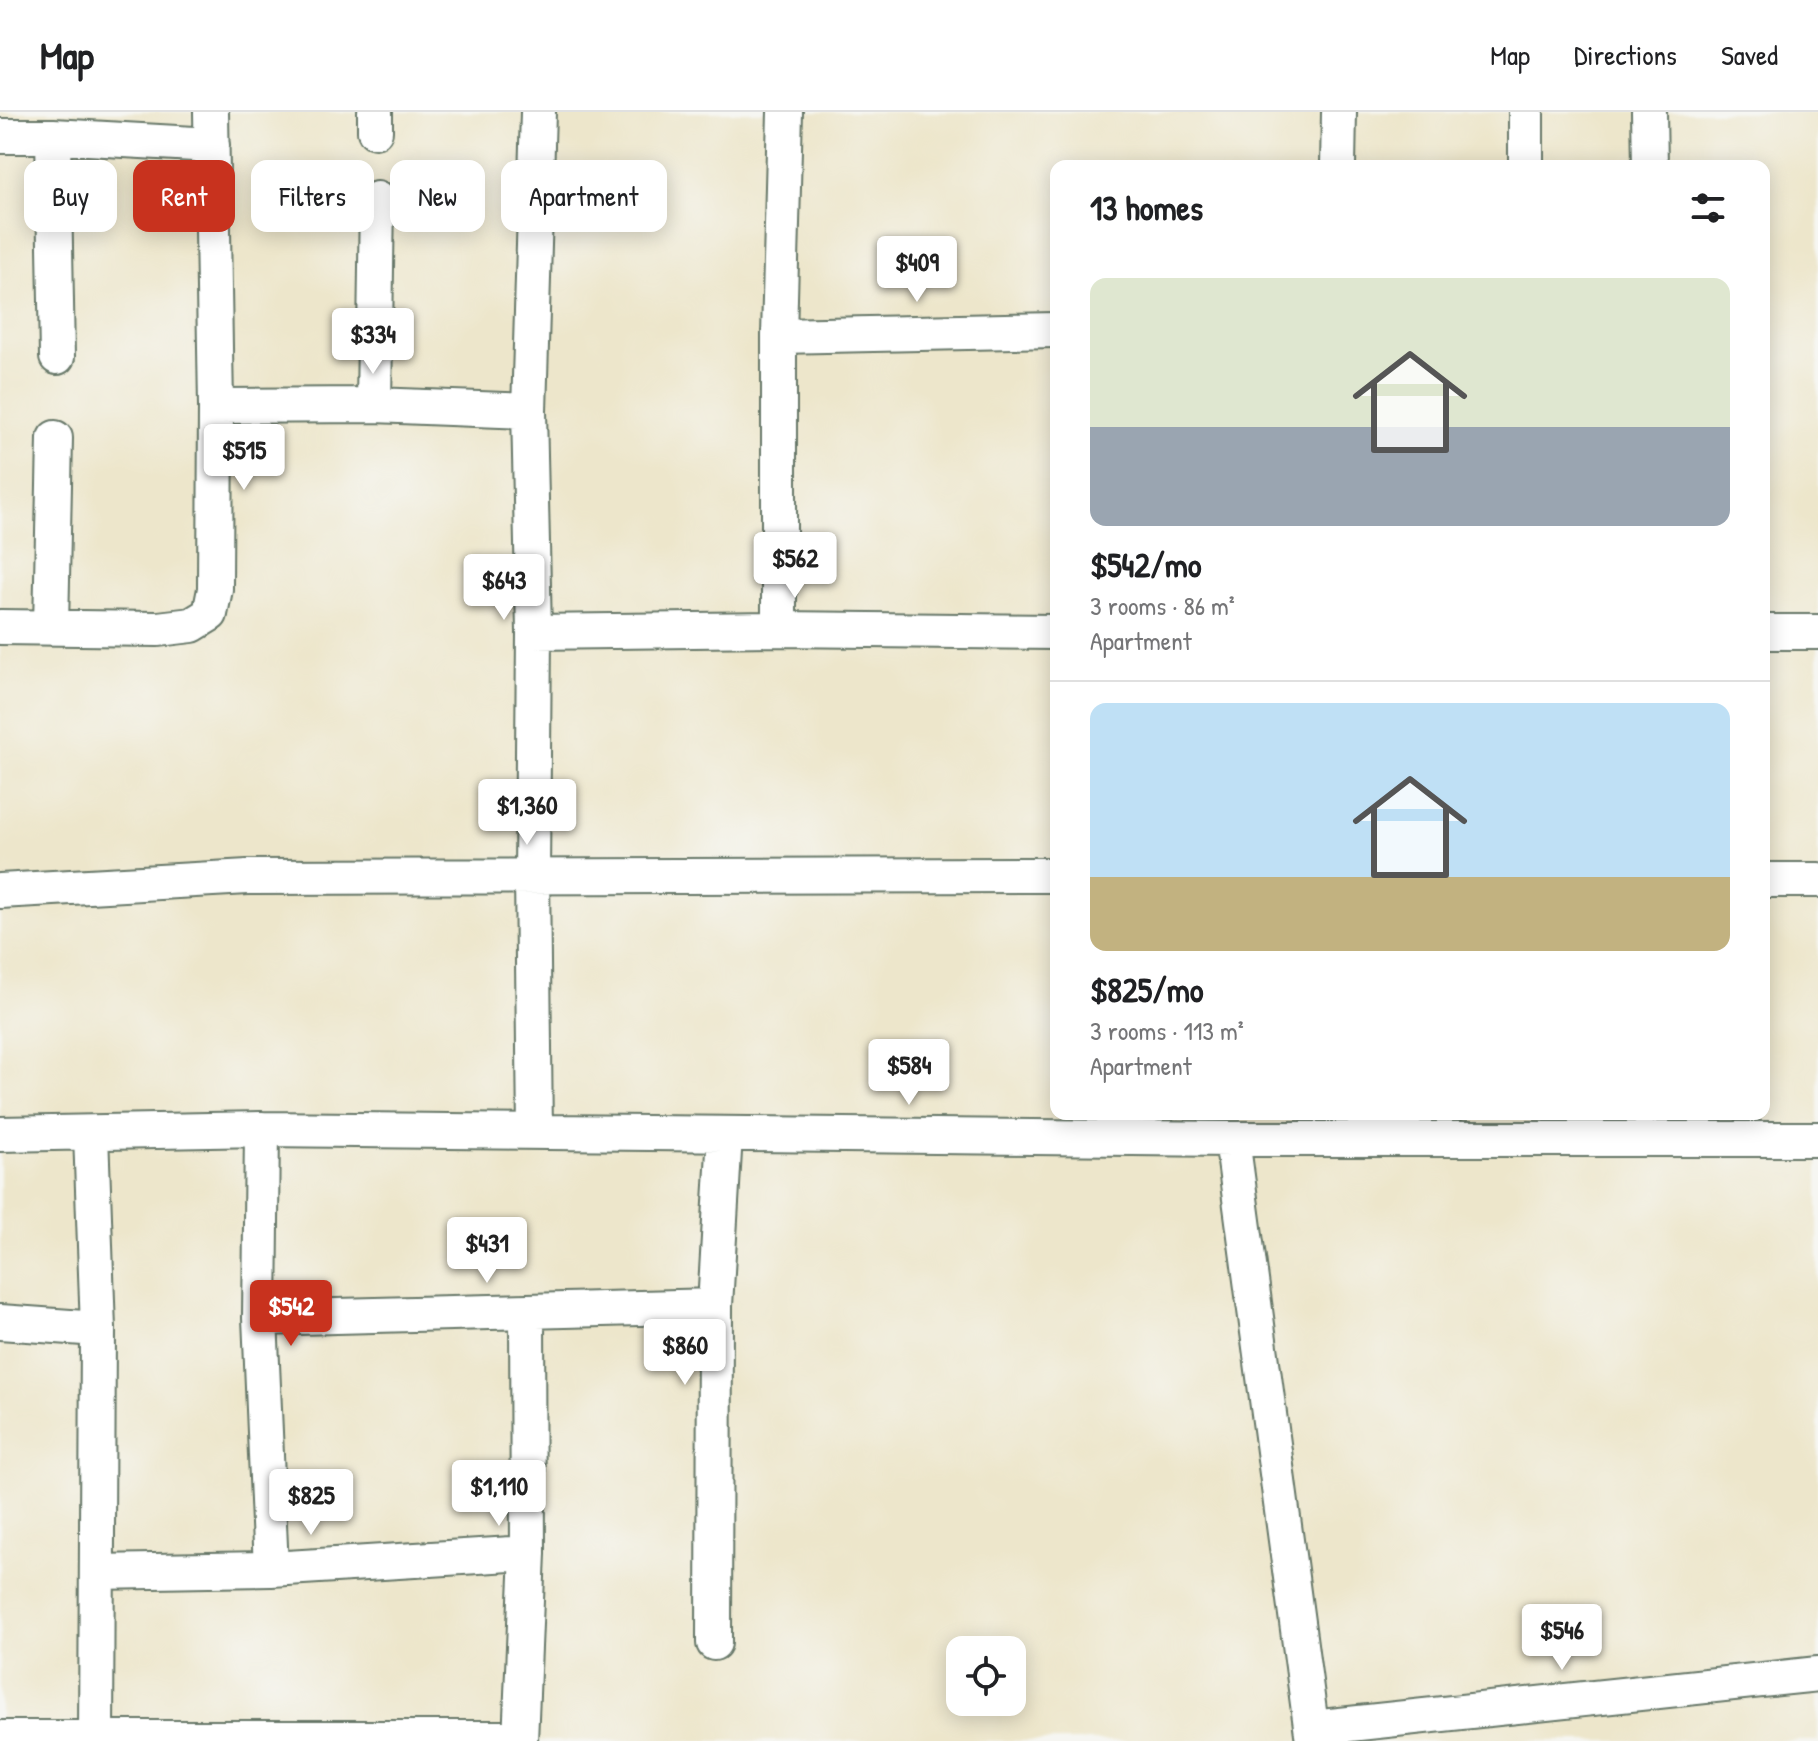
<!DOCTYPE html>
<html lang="en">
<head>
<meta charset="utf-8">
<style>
	body { margin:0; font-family:"Patrick Hand",sans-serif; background:#f6f6f6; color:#202124; height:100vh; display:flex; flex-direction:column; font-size:30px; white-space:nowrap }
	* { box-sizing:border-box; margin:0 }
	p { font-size:26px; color:#757577 }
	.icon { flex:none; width:44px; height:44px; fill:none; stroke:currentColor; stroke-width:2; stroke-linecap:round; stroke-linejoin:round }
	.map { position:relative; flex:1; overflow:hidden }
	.panel { position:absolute; left:1050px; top:48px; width:720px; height:960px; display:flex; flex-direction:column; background:#fff; border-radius:16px; box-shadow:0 4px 20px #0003 }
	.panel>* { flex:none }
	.hud { position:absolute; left:24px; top:48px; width:760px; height:72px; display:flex; gap:16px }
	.fabs { position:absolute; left:946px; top:1524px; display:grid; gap:16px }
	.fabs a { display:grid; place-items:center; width:80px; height:80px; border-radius:16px; background:#fff; box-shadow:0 4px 20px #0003; font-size:40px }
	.price { position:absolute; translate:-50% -68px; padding:0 18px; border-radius:8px; background:#fff; color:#222; font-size:26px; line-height:52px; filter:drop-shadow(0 2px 4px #0008) }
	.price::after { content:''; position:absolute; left:50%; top:48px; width:24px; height:18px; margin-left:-12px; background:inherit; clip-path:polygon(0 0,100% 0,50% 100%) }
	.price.current { background:#c8321e; color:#fff }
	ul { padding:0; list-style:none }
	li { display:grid; align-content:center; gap:16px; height:424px; padding:0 40px }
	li+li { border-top:2px solid #e0e0e0 }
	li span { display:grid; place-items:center; height:248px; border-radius:16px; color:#555 }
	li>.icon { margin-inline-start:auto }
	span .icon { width:144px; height:144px; fill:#fffc; stroke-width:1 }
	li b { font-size:34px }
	h2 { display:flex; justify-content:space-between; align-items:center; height:96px; padding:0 40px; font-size:34px }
	.pill { padding:0 28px; border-radius:16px; background:#fff; box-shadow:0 4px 20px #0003; font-size:28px; line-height:72px }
	.pill.current { background:#c8321e; color:#fff }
	header { display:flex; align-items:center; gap:48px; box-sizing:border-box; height:112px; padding:0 40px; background:#fff; border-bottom:2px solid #e0e0e0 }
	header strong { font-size:38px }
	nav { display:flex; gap:44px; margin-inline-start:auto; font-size:28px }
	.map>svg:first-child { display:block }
</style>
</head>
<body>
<header>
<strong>Map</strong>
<nav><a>Map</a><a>Directions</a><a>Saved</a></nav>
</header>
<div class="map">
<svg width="1818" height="1629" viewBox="0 0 1818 1629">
	<rect width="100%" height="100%" fill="#f6f6f2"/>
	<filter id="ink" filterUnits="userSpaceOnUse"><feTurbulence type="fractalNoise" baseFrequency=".0125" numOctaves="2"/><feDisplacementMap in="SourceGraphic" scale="16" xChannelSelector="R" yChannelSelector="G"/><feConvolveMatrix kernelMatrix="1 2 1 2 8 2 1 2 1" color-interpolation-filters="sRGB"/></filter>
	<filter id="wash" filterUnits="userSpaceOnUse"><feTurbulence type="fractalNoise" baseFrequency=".006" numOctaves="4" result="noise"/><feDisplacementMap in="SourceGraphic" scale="32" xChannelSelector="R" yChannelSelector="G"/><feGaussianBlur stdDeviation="1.8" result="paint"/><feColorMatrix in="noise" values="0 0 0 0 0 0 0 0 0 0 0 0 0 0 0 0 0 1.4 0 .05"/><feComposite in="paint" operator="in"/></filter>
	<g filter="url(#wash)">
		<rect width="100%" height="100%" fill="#ede6cb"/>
	</g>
	<g filter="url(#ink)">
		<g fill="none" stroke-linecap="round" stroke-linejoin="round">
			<defs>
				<path id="street" d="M375,0V19
					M1649,0L1650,54
					M0,24H53L212,33
					M53,24L57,245
					M1338,54L1339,0
					M1526,54V0
					M779,224L1056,218
					M374,293L377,87
					M216,294L374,293L529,299
					M0,515L158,517L192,513L210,502L215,477L216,294L211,0
					M51,515L55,326
					M779,517V224L785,0
					M534,520L779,517L1056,520
					M1764,520H1818
					M1764,768H1818
					M0,779L248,765L1056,763
					M262,1017L260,1206L271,1457
					M535,1020L532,764L534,520L529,299L538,0
					M0,1022L262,1017L1232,1027H1818
					M91,1022L98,1217L96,1629
					M1232,1027L1313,1629
					M260,1206L715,1194
					M0,1210L98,1217
					M97,1460L271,1457L528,1441
					M714,1531L715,1194L725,1022
					M1312,1616L1818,1562
					M0,1626H520
					M520,1629L528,1441L527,1201"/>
			</defs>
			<!-- street casing -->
			<use href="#street" stroke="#677869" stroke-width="38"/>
			<!-- street -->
			<use href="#street" stroke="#fff" stroke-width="34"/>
		</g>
	</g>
</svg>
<div class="fabs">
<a><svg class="icon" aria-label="locate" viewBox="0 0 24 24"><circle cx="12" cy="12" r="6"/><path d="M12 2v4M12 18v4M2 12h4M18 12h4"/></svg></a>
</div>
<b class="price" style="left:917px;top:192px">$409</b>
<b class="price" style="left:373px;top:264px">$334</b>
<b class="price" style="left:244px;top:380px">$515</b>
<b class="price" style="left:795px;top:488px">$562</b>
<b class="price" style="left:504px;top:510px">$643</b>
<b class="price" style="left:527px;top:735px">$1,360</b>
<b class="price" style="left:909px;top:995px">$584</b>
<b class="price" style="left:487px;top:1173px">$431</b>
<b class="price current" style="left:291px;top:1236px">$542</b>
<b class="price" style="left:685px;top:1275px">$860</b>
<b class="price" style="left:499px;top:1416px">$1,110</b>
<b class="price" style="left:311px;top:1425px">$825</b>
<b class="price" style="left:1562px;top:1560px">$546</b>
<div class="hud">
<a class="pill">Buy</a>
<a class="pill current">Rent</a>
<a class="pill">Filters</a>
<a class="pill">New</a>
<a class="pill">Apartment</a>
</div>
<section class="panel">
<h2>13 homes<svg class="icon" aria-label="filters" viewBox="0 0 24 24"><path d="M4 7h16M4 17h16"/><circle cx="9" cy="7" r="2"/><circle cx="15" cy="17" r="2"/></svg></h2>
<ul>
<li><span style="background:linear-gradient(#dfe7d0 60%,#9aa5b1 0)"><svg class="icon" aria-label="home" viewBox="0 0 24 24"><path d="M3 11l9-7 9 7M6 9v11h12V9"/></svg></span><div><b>$542/mo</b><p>3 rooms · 86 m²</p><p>Apartment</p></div></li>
<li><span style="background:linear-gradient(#bfe0f5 70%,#c2b280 0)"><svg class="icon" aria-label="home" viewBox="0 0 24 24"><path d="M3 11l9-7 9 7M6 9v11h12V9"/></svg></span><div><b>$825/mo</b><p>3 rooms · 113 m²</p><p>Apartment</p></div></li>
</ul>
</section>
</div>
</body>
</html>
